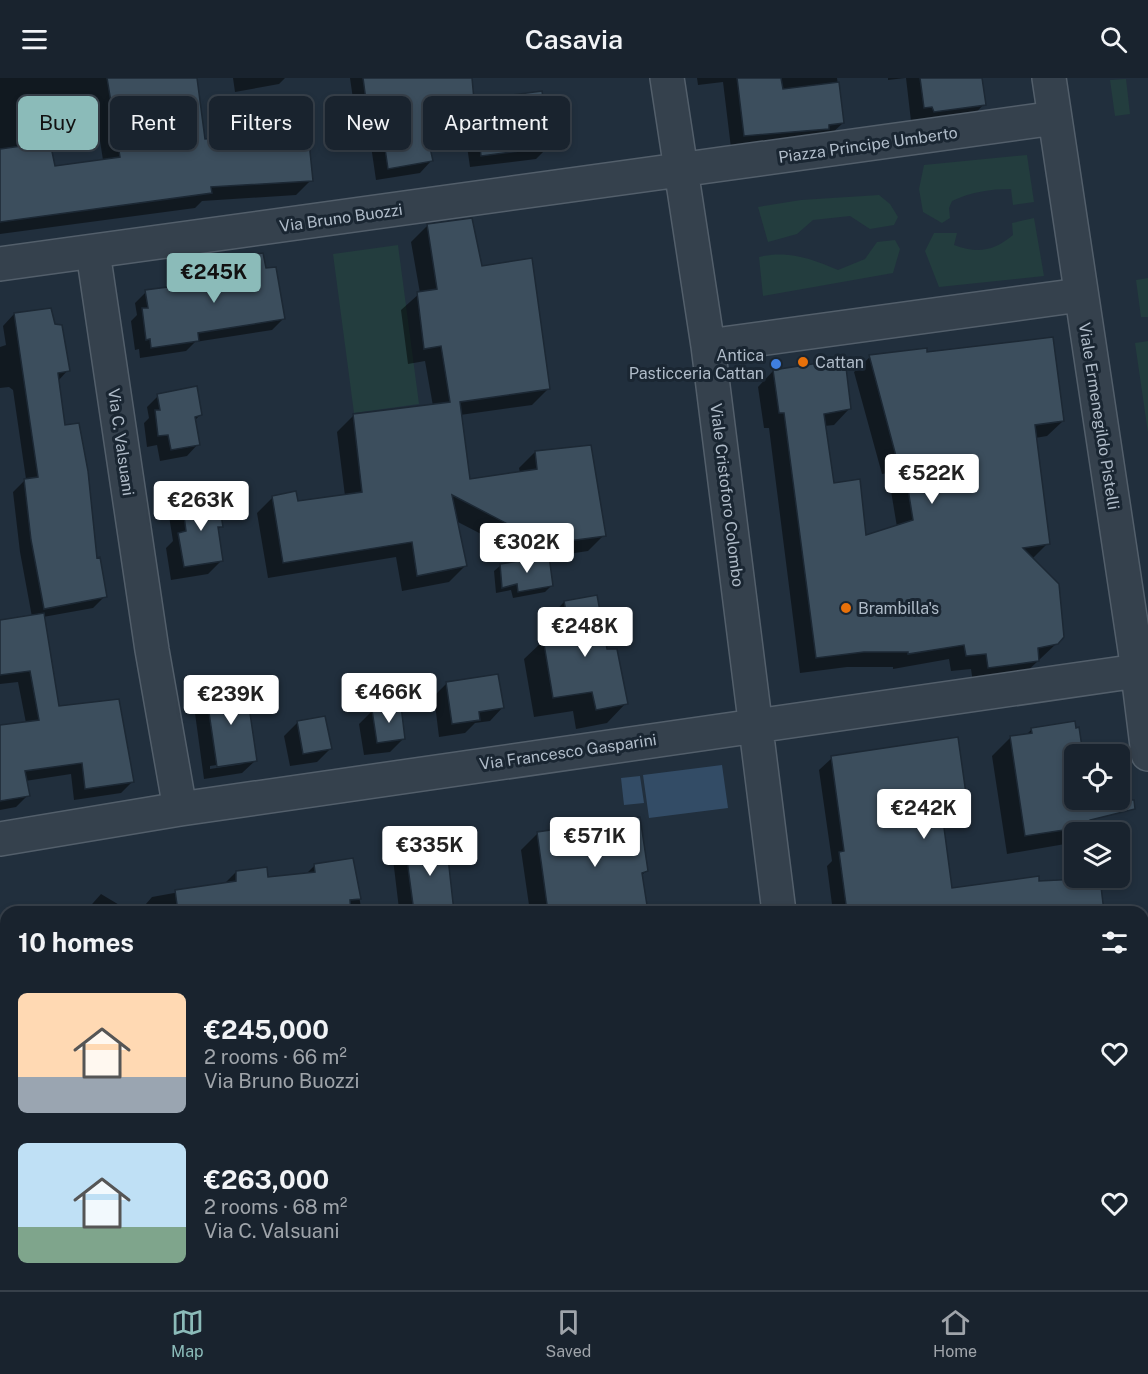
<!DOCTYPE html>
<html lang="en">
<head>
<meta charset="utf-8">
<style>
	body { margin:0; font-family:"Public Sans",sans-serif; background:#262f3a; color:#f1f3f6; height:100vh; display:flex; flex-direction:column; font-size:22px; white-space:nowrap }
	* { box-sizing:border-box; margin:0 }
	p { font-size:20px; color:#9fa4aa }
	.icon { flex:none; width:33px; height:33px; fill:none; stroke:currentColor; stroke-width:2; stroke-linecap:round; stroke-linejoin:round }
	.map { position:relative; flex:1; overflow:hidden }
	.details { position:absolute; left:0px; top:828px; width:1149px; height:384px; display:flex; flex-direction:column; background:#19232e; border-radius:18px 18px 0 0; box-shadow:0 3px 9px #0003,0 0 0 2px #37404a }
	.details>* { flex:none }
	.hud { position:absolute; left:18px; top:18px; width:600px; height:54px; display:flex; gap:12px }
	.buttons { position:absolute; left:1064px; top:666px; display:grid; gap:12px }
	.buttons a { display:grid; place-items:center; width:66px; height:66px; border-radius:9px; background:#19232e; box-shadow:0 3px 9px #0003,0 0 0 2px #37404a; font-size:30px }
	.price { position:absolute; translate:-50% -51px; padding:0 14px; border-radius:6px; background:#fff; color:#222; font-size:20px; line-height:39px; filter:drop-shadow(0 2px 3px #0008) }
	.price::after { content:''; position:absolute; left:50%; top:36px; width:18px; height:14px; margin-left:-9px; background:inherit; clip-path:polygon(0 0,100% 0,50% 100%) }
	.price.current { background:#8bbbb9; color:#111 }
	ul { padding:0; list-style:none }
	li { display:flex; align-items:center; gap:18px; height:150px; padding:0 18px }
	li span { display:grid; place-items:center; flex:none; width:168px; height:120px; border-radius:9px; color:#555 }
	li>.icon { margin-inline-start:auto }
	span .icon { width:72px; height:72px; fill:#fffc; stroke-width:1 }
	li b { font-size:26px }
	h2 { display:flex; justify-content:space-between; align-items:center; height:72px; padding:0 18px; font-size:26px }
	.tag { padding:0 21px; border-radius:9px; background:#19232e; box-shadow:0 3px 9px #0003,0 0 0 2px #37404a; font-size:21px; line-height:54px }
	.tag.current { background:#8bbbb9; color:#111 }
	header { display:flex; justify-content:space-between; align-items:center; height:78px; padding:0 18px; background:#19232e; font-size:27px; font-weight:600 }
	.tabs { display:flex; justify-content:space-around; align-items:center; height:84px; border-top:2px solid #37404a; background:#19232e; font-size:16px; color:#9fa4aa }
	.tabs a { display:grid; justify-items:center; gap:3px }
	.tabs .current { color:#8bbbb9 }
	.map>svg:first-child { display:block }
</style>
</head>
<body>
<header><svg class="icon" aria-label="menu" viewBox="0 0 24 24"><path d="M4 6h16M4 12h16M4 18h16"/></svg>Casavia<svg class="icon" aria-label="search" viewBox="0 0 24 24"><circle cx="10" cy="10" r="6"/><path d="M15 15l6 6"/></svg></header>
<div class="map">
<svg width="1148" height="1212" viewBox="0 0 1148 1212">
	<rect width="100%" height="100%" fill="#212f3d"/>
	<!-- green -->
	<path fill="#233d3e" d="M1126,1L1130,36L1115,38L1110,2Z
		M1027,77L1034,124L1013,127L1011,111C990,111 971,114 952,123L949,130L950,140L942,145L923,134L919,111L924,87Z
		M879,117L890,126L898,139L894,147L870,151L850,138L813,142L797,156L768,164L758,129L801,122Z
		M1034,140L1044,198L939,209L925,173L934,155H957L954,167C978,176 994,173 1013,157L1012,145Z
		M895,162L900,171L893,195L763,218L759,179C788,172 812,181 838,192L865,181L877,164Z
		M398,167L419,326L354,335L333,176Z
		M1148,200V239H1141L1136,202Z
		M1148,263V355L1135,265Z"/>
	<!-- water -->
	<path fill="#334c66" d="M722,687L728,730L649,740L643,697Z
		M640,698L644,725L624,727L621,700Z"/>
	<!-- shadow -->
	<path fill="#0007" fill-rule="evenodd" d="M0,0H195L203,63L266,58L274,50L311,102L296,117L202,123L195,130L0,156ZM93,19L103,82L54,89L40,27Z
		M233,0H285L279,6L235,14Z
		M350,0H470L473,24L548,69L536,81L470,89L466,61L430,74L431,83L420,95L376,102L369,54L358,56Z
		M697,0H837L843,45L829,58L731,70L723,4L698,7Z
		M888,0H905L888,2Z
		M906,0H981L984,26L971,40L920,46L919,42L911,43Z
		M471,142L481,190L548,311L532,327L460,337L468,403L520,395L519,390L535,374L604,457L588,473L548,479L552,507L545,514L513,520L511,512L496,515L494,493L501,487L531,482L456,443L465,488L449,504L402,513L396,479L268,500L257,435L273,419L297,425L345,418L337,354L353,338L433,328L425,283L408,286L401,232L420,215L411,164L427,148Z
		M228,181L264,192L283,241L272,252L195,264L186,273L140,280L139,271L135,272L131,243L137,237L135,225L146,214L219,204L217,192Z
		M14,236L68,292L58,303L64,349L105,518L93,530L43,539L57,630L133,703L121,715L74,722L71,696L25,703L28,717L16,729L0,732V649L26,645L18,604L0,606V544L32,539L20,474L13,414L26,401L13,312L9,309L0,310V269L6,267L3,248Z
		M926,276L1063,343L1047,358L1035,360L1048,465L1032,481L1057,565L1022,598L973,605L971,591L951,593L949,581L893,591V589H847L800,595L769,350H764L758,309L773,293L849,331L834,347L824,348L832,407L865,458L897,449L888,395L882,396L854,294L870,279Z
		M158,318L201,336L194,343L198,366L187,378L160,383L157,367L147,369L144,345L149,340L147,329Z
		M182,424L221,448L217,453L222,482L208,496L171,502L166,470L173,463L169,438Z
		M564,524L605,573L626,625L607,645L576,651L573,633L534,639L524,581L544,562L548,561L545,544Z
		M447,605L503,629L490,643L475,645L465,655L439,659L434,618Z
		M207,615L256,682L242,695L204,701L194,628ZM243,683V686L210,691V688Z
		M372,633L403,661L390,674L364,677L359,646Z
		M297,645L330,671L317,684L290,688L284,658Z
		M1032,651H1078L1081,676H1074V722H1086L1089,747L1082,754H1074V762L1071,765L1007,776L992,678L1010,660L1026,657Z
		M832,680L965,722L953,735L941,737L951,812L1099,800L1103,834H833L827,788L832,783L819,692Z
		M639,740L646,793L641,798L646,834H530L521,772L537,756Z
		M406,768L453,834H384L399,831L393,781Z
		M352,782L362,834H139L152,819L224,806L236,794L267,801L306,796L315,787Z
		M101,816L131,834H85Z
		M4,929L6,990L0,991V933Z
		M1143,1083H1148V1123H1143Z
		M1148,1140V1196L1143,1197V1141Z
		M6,1149V1206H79L80,1212H0V1150Z
		M221,1206H277L279,1212H221Z
		M330,1206H561L562,1212H306L330,1208Z
		M603,1206H720V1212H608Z
		M888,1206H1130L1131,1212H889Z
		M120,1209V1212H100Z"/>
	<!-- building -->
	<path fill="#3c4e5d" stroke="#1c2834" stroke-width="1.5" d="M107,0H197L205,61L275,56L274,48L307,44L313,103L211,109L212,115L0,144V71L50,64L55,88L120,79Z
		M363,0H472L474,22L542,13L550,69L481,78L478,50L452,62L429,65L433,83L388,91L381,43L369,45Z
		M737,0H781L783,11L839,4L844,45L829,47V51L744,58Z
		M920,0H982L986,27L934,34L932,29L924,30Z
		M472,140L482,188L532,180L550,311L460,324L470,401L537,391L535,373L591,367L606,458L546,466L452,417L467,488L417,498L412,464L283,485L272,418L296,413L298,423L362,414L353,336L450,324L441,268L424,271L417,214L437,211L427,146Z
		M263,175L266,190L276,189L285,241L198,255L199,263L151,270L150,261L146,262L142,230H148L145,212L221,202V199L230,198L227,180Z
		M51,230L55,246L62,247L70,293L58,295L65,347L79,345L88,393L97,480L100,479L107,519L44,531L31,462L24,401L38,399L14,235Z
		M1053,259L1064,343L1035,347L1050,466L1023,470L1059,506L1064,559L1058,566L1038,570L1039,583L988,590L986,576L966,578L964,567L908,576V574H864L816,580L784,335H779L773,292L845,281L851,331L824,336L834,405L860,401L866,457L913,442L903,380L897,382L869,277L927,270V274Z
		M197,308L202,337L195,339L200,367L171,372L168,357L158,358L155,332H160L157,316Z
		M218,418L223,449H218L223,483L184,489L178,455L186,453L182,423Z
		M549,478L553,508L518,514L517,506L502,510L500,486Z
		M597,517L607,571H617L628,626L596,632L592,614L553,620L543,560L570,556L564,523Z
		M44,535L59,628L119,621L134,704L85,711L82,685L25,693L30,718L0,723V647L39,642L30,593L0,597V542Z
		M498,596L504,630L479,634L480,642L452,646L446,604Z
		M246,608L257,683L217,689L206,614Z
		M401,628L405,661L377,665L372,632Z
		M325,638L332,671L303,676L297,643Z
		M1075,643L1076,650L1079,649L1083,676H1074V722H1134L1135,731L1090,742V748L1025,758L1010,658L1032,655L1031,650Z
		M958,659L967,723L941,727L952,810L1039,798V803L1100,800L1104,834H847L839,774L844,773L831,678Z
		M640,739L648,793L642,795L648,834H548L537,754Z
		M446,761L454,834H414L405,767Z
		M353,780L361,821L350,822L351,834H178L175,812L236,803V793L267,789L268,799L315,794L314,786Z"/>
	<g fill="none" stroke-linecap="round" stroke-linejoin="round">
		<defs>
			<path id="minor" d="M667,0L708,268L779,834
				M1049,0L1135,572L1148,676
				M93,174L152,572L180,731
				M0,186L1055,40
				M708,268L1080,217
				M0,761L180,731L1137,593
				M0,1088L6,1087
				M606,1206L607,1212
				M830,1206L831,1212"/>
		</defs>
		<!-- minor casing -->
		<use href="#minor" stroke="#535f6b" stroke-width="36"/>
		<!-- minor -->
		<use href="#minor" stroke="#35414d" stroke-width="33"/>
	</g>
	<!-- markers -->
	<g fill="#e8710a" stroke="#1a2632" stroke-width="2">
		<circle cx="803" cy="284" r="6"/>
		<circle cx="846" cy="530" r="6"/>
	</g>
	<circle fill="#3f7fe0" stroke="#1a2632" stroke-width="2" cx="776" cy="286" r="6"/>
	<g text-anchor="middle" dominant-baseline="central" stroke-width="6" stroke-linejoin="round" paint-order="stroke">
		<!-- street labels -->
		<g font-size="16" fill="#b0bcc9" stroke="#1a2632">
			<text transform="translate(868 67) rotate(-8)">Piazza Principe Umberto</text>
			<text transform="translate(341 140) rotate(-8)">Via Bruno Buozzi</text>
			<text transform="translate(1099 338) rotate(81)">Viale Ermenegildo Pistelli</text>
			<text transform="translate(121 364) rotate(82)">Via C. Valsuani</text>
			<text transform="translate(727 417) rotate(83)">Viale Cristoforo Colombo</text>
			<text transform="translate(568 674) rotate(-8)">Via Francesco Gasparini</text>
		</g>
		<!-- poi labels -->
		<g font-size="16" fill="#b0bcc9" stroke="#1a2632" text-anchor="start">
			<text x="764" y="277" text-anchor="end">Antica<tspan x="764" dy="18">Pasticceria Cattan</tspan></text>
			<text x="815" y="284">Cattan</text>
			<text x="858" y="530">Brambilla's</text>
		</g>
	</g>
</svg>
<div class="buttons">
<a><svg class="icon" aria-label="locate" viewBox="0 0 24 24"><circle cx="12" cy="12" r="6"/><path d="M12 2v4M12 18v4M2 12h4M18 12h4"/></svg></a>
<a><svg class="icon" aria-label="layers" viewBox="0 0 24 24"><path d="M12 4l9 5-9 5-9-5zM3 14l9 5 9-5"/></svg></a>
</div>
<b class="price current" style="left:214px;top:226px">€245K</b>
<b class="price" style="left:932px;top:427px">€522K</b>
<b class="price" style="left:201px;top:454px">€263K</b>
<b class="price" style="left:527px;top:496px">€302K</b>
<b class="price" style="left:585px;top:580px">€248K</b>
<b class="price" style="left:389px;top:646px">€466K</b>
<b class="price" style="left:231px;top:648px">€239K</b>
<b class="price" style="left:924px;top:762px">€242K</b>
<b class="price" style="left:595px;top:790px">€571K</b>
<b class="price" style="left:430px;top:799px">€335K</b>
<div class="hud">
<a class="tag current">Buy</a>
<a class="tag">Rent</a>
<a class="tag">Filters</a>
<a class="tag">New</a>
<a class="tag">Apartment</a>
</div>
<section class="details">
<h2>10 homes<svg class="icon" aria-label="filters" viewBox="0 0 24 24"><path d="M4 7h16M4 17h16"/><circle cx="9" cy="7" r="2"/><circle cx="15" cy="17" r="2"/></svg></h2>
<ul>
<li><span style="background:linear-gradient(#ffd9b3 70%,#9aa5b1 0)"><svg class="icon" aria-label="home" viewBox="0 0 24 24"><path d="M3 11l9-7 9 7M6 9v11h12V9"/></svg></span><div><b>€245,000</b><p>2 rooms · 66 m²</p><p>Via Bruno Buozzi</p></div><svg class="icon" aria-label="heart" viewBox="0 0 24 24"><path d="M12 20l-8-8c-3-5 5-10 8-4 3-6 11-1 8 4z"/></svg></li>
<li><span style="background:linear-gradient(#bfe0f5 70%,#7fa58c 0)"><svg class="icon" aria-label="home" viewBox="0 0 24 24"><path d="M3 11l9-7 9 7M6 9v11h12V9"/></svg></span><div><b>€263,000</b><p>2 rooms · 68 m²</p><p>Via C. Valsuani</p></div><svg class="icon" aria-label="heart" viewBox="0 0 24 24"><path d="M12 20l-8-8c-3-5 5-10 8-4 3-6 11-1 8 4z"/></svg></li>
</ul>
</section>
</div>
<nav class="tabs">
<a class="current"><svg class="icon" aria-label="map" viewBox="0 0 24 24"><path d="M3 6l6-2 6 2 6-2v14l-6 2-6-2-6 2zM9 4v14M15 6v14"/></svg>Map</a>
<a><svg class="icon" aria-label="saved" viewBox="0 0 24 24"><path d="M7 4h10v16l-5-4-5 4z"/></svg>Saved</a>
<a><svg class="icon" aria-label="home" viewBox="0 0 24 24"><path d="M3 11l9-7 9 7M6 9v11h12V9"/></svg>Home</a>
</nav>
</body>
</html>
